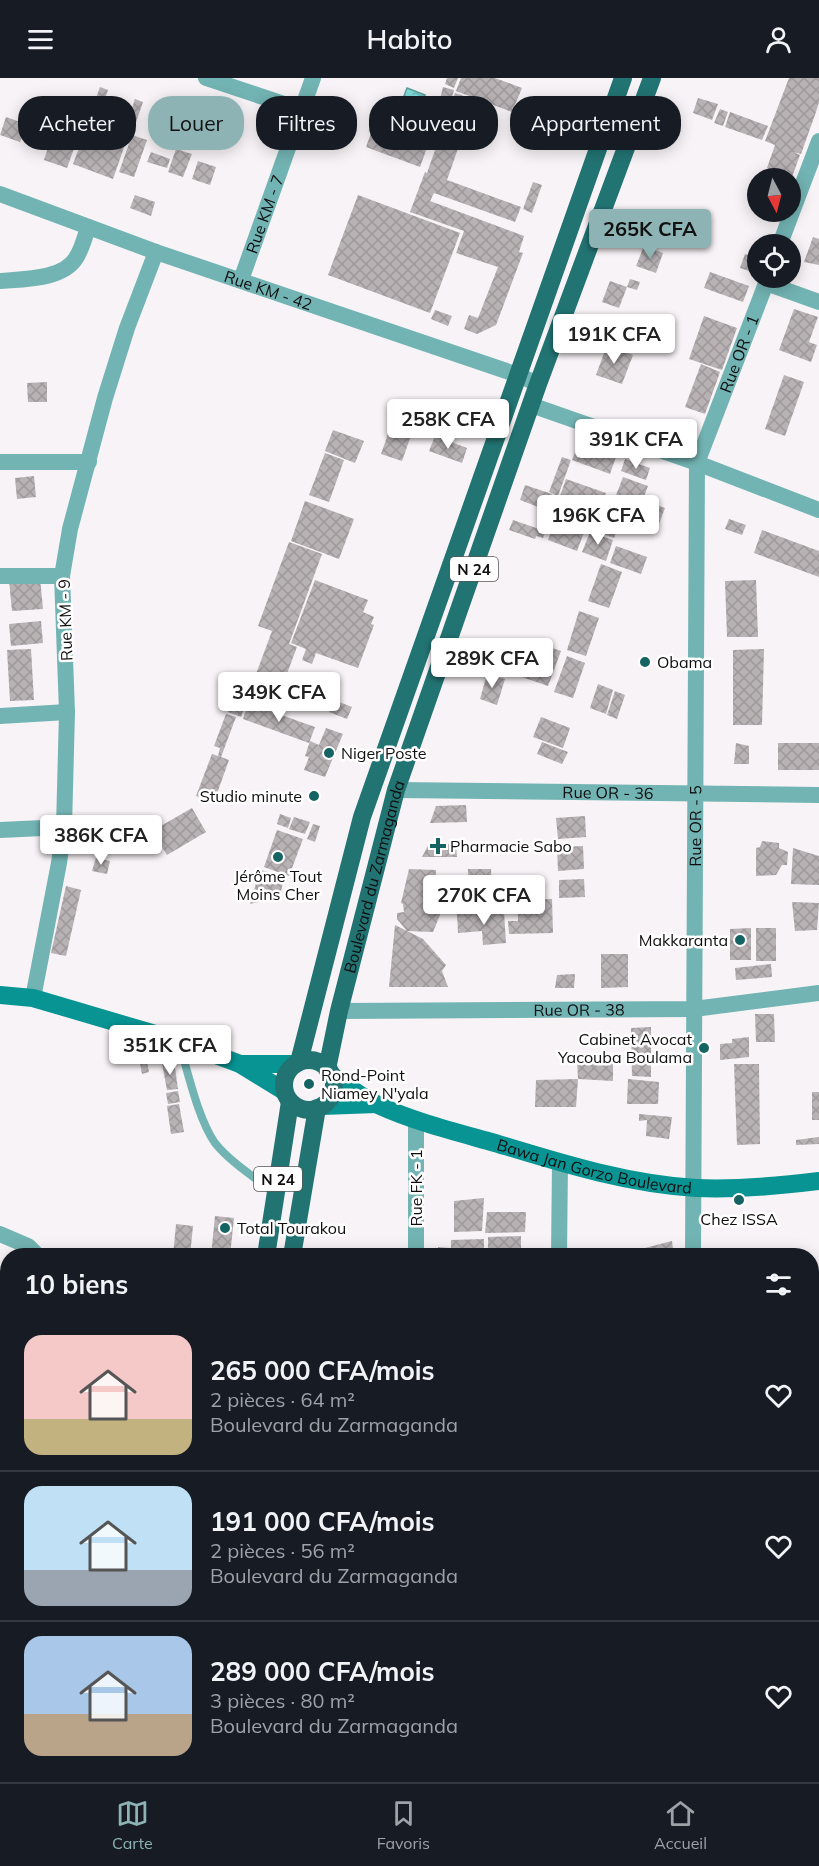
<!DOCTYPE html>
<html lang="fr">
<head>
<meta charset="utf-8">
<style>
	body { margin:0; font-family:Mulish,sans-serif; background:#242831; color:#f1f3f6; height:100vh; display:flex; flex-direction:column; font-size:22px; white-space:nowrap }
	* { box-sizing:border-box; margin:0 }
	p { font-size:20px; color:#9ea1a6 }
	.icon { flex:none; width:33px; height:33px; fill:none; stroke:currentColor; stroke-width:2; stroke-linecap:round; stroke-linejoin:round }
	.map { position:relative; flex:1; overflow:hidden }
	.sheet { position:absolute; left:0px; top:1170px; width:819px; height:534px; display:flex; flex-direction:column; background:#171b24; border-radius:24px 24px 0 0; box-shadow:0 3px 15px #0003 }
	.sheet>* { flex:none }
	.guide { position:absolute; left:18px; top:18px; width:783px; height:54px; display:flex; gap:12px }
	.needle { width:39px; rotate:173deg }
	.tools { position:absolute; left:747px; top:90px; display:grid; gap:12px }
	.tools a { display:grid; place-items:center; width:54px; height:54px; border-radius:50%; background:#171b24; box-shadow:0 3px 15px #0003; font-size:30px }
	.price { position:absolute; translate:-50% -51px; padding:0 14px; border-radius:6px; background:#fff; color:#222; font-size:20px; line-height:39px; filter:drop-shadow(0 2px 3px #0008) }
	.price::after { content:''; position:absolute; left:50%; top:36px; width:18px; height:14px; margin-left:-9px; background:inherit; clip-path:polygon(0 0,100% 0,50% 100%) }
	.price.on { background:#8eb3b4; color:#111 }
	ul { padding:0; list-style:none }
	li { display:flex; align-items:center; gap:18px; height:150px; padding:0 24px }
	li+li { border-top:2px solid #363941 }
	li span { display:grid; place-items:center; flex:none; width:168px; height:120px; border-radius:18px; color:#555 }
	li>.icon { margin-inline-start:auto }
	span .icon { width:72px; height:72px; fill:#fffc; stroke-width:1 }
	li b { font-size:26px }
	h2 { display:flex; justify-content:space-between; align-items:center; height:72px; padding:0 24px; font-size:26px }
	.chip { padding:0 21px; border-radius:24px; background:#171b24; box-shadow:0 3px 15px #0003; font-size:21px; line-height:54px }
	.chip.on { background:#8eb3b4; color:#111 }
	header { display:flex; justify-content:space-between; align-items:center; height:78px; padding:0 24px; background:#171b24; font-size:27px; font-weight:600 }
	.tab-bar { display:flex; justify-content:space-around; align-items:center; height:84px; border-top:2px solid #363941; background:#171b24; font-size:16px; color:#9ea1a6 }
	.tab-bar a { display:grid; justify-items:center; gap:3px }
	.tab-bar .on { color:#8eb3b4 }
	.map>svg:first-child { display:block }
</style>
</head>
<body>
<header><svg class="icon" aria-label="menu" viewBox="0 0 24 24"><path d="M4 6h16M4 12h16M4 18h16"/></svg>Habito<svg class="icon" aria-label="person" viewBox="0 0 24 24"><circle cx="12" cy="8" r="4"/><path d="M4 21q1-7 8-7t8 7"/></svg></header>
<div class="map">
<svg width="819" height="1704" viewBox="0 0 819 1704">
	<defs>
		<pattern id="water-ripples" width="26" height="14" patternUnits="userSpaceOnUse" patternTransform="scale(1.5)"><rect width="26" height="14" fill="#7fdddc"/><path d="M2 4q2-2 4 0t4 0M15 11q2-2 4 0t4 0" fill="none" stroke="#6dbcbc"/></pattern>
		<pattern id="building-cross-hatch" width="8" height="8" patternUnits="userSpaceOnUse" patternTransform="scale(1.5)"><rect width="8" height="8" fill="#b8b2b5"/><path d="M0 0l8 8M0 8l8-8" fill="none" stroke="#9d989a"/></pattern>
	</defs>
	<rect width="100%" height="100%" fill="#f8f3f6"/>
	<!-- water -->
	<path fill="url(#water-ripples)" stroke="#5d9f9e" stroke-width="1.5" d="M407,10L425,17L422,27L431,31L428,39L412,33L416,22L404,18Z"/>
	<!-- building -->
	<path fill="url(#building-cross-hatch)" d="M447,0H458L454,10L445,6Z
		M461,0H495L522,10L512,34L456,13Z
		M789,0H819V24L816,34L801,76L793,74L800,77L792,99L767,90L775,67L765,63Z
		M100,9L108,12L105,21L132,30L135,21L143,24L133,53L90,37Z
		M443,9L454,12L448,32L438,29Z
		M455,15L475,22L447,102L521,129L515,144L434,115L430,123L524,158L519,174L523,175L496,247L477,256L464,251L469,237L478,240L498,189L456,175L464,153L410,134L425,94L427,95Z
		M698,20L718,26L712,42L693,35Z
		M63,30L85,38L78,58L55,51Z
		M720,31L728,34L723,48L714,45Z
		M730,34L768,48L762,62L725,49Z
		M377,38L435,59L431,68L428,67L420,89L366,69Z
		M6,39L26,46L20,64L0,57Z
		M89,44L128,58L113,101L73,86Z
		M29,48L43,53L39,66L25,61Z
		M47,54L76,65L67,90L44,82L49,66L43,64Z
		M132,57L147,62L134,99L119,94Z
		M176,71L192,76L183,99L168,94Z
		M151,74L170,81L167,90L147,84Z
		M198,83L216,89L210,107L192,101Z
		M533,104L542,107L532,135L523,131Z
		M135,117L155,124L151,138L130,130Z
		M358,117L460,155L430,235L328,197Z
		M813,159L819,161V187L804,184Z
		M644,168L663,175L656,195L636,188Z
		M745,176L758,180L755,195L740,190Z
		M710,194L749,208L743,224L704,210Z
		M630,201L640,204L637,212L627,209Z
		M610,203L627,209L619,230L602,224Z
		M794,231L818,239L809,264L817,267L811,284L779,272Z
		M435,232L452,238L448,248L431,241Z
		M704,238L737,250L722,292L689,281Z
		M614,241L643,251L638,263L610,253Z
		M607,267L633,277L622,306L596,297Z
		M701,286L720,294L705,336L685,329Z
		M784,297L804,304L785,358L765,351Z
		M47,304V324H28L27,305Z
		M398,327L419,335L402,383L381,376Z
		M333,352L364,363L355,385L325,373Z
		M435,358L467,370L462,385L429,373Z
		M578,366L616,379L610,396L572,382Z
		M325,375L344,382L329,424L309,417Z
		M562,379L571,382L558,418L549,414Z
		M625,381L650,390L646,402L621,393Z
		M34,398L36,419L17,421L15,400Z
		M623,399L648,408L635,443L610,433Z
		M566,401L606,415L600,432L560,418Z
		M525,407L552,416L550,420L557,422L543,460L536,458L535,461L509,452L513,442L539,451L546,432L520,422Z
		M305,423L354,441L339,481L291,463Z
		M560,423L589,433L583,449L555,439Z
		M645,423L665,430L657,451L638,445Z
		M595,435L620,444L614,460L589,451Z
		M556,441L585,452L577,473L548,462Z
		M729,441L746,447L742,457L725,451Z
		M762,452L819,473V499L754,475Z
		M590,454L613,462L606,483L582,474Z
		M289,464L322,476L289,566L297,569L283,606L256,596L272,553L258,548Z
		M616,468L647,479L641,496L610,485Z
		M601,486L622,494L609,530L588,523Z
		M40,500L43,531L12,533L9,502Z
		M315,502L368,522L363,534L374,539L371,546L374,547L358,590L316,575L312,586L302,582L306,571L291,565Z
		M756,502L758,559H727L725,503Z
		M579,533L599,540L586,578L567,572Z
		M41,543L43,565L11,568L9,546Z
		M535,564L561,573L548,608L522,599Z
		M31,571L34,622L10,623L7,572Z
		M764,571L762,647H733V572Z
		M567,578L585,585L573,620L554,614Z
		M243,594L256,598L241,639L228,634Z
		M487,596L505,601L497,627L480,621Z
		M598,606L613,612L606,636L590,630Z
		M615,613L625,617L617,641L607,637Z
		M334,622L352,629L347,641L329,634Z
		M248,625L315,649L309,665L243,641Z
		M226,636L236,639L221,679L229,682L214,724L196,718L212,676L218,678L220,670L214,668Z
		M541,639L570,650L563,670L533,659Z
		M326,650L343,656L325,699L304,692L309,679L305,678L310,663L319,667Z
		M542,664L568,674L562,686L537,676Z
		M736,665L749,668V686H734Z
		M778,665H819V692H778Z
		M466,727L467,744L430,745L436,728Z
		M192,730L206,754L167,777L152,753Z
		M280,736L291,740L288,750L277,746Z
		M585,738L586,759L558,761L556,740Z
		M294,739L310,744L305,756L289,751Z
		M313,746L320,748L315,764L307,761Z
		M277,752L303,761L289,798L264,789Z
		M762,763L779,765V770L788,774L787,787H782L776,797L756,798V770L760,769Z
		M429,766H456L457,779H422Z
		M583,768L584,791L558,793L557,769Z
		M793,770L819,778V807L791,806Z
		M96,780L110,783L107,796L92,793Z
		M409,791L436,792L435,807H439L437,831L442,832L433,854L407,853L397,841V835L404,834L403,826L401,825Z
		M468,791H491L492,815L469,816Z
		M260,792L284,798L280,819L250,826Z
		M584,801L585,819L559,820V802Z
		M66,808L81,812L66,878L51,875Z
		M552,821L553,855L509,856L508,843H518V822Z
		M792,824L819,825L817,852L795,853Z
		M504,833L506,865L483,867L482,853L458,855L457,836Z
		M395,847L423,861L446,887L442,893L448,909H389Z
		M751,850V882H730V851Z
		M756,850H776V883H756Z
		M601,876H628V909L601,910Z
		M771,886L772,899L736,902L735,890Z
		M575,896L574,910H555L557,897Z
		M755,936H774L775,964H756Z
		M651,949V999L632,998L631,950Z
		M749,959V979L720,982V966L732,965V961Z
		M613,978V1003L578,1001L577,982Z
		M174,983L178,1011L167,1012L162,985Z
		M147,984L149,994L142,996L140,985Z
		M734,986H759L760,1066L737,1067Z
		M578,1001L576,1029H535L536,1002Z
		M628,1001L659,1004L658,1026H627Z
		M178,1013L180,1024L168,1026L166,1015Z
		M812,1014H819V1042H812Z
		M179,1026L184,1054L171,1056L167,1028Z
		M639,1036L672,1039L669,1061L646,1058L647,1042L639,1043Z
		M819,1059V1066L796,1067V1062Z
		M484,1120L482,1153L454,1154V1123Z
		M487,1134H526L525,1154L485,1155Z
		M215,1138L234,1140L230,1178H211Z
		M176,1146L193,1148L190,1178H173Z
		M521,1158V1178H488V1159Z
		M484,1161V1178H459V1172H451V1178H438V1169L451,1170V1162Z
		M672,1163L674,1178H637V1172Z
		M812,1340H816L817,1364H812Z"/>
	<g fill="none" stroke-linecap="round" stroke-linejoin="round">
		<!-- lane -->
		<path stroke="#72b4b3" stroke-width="8" d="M179,965C188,994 198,1041 215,1065C230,1084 257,1101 276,1116
			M0,1652V1655"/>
		<!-- street -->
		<g stroke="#72b4b3" stroke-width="16">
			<path d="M206,0L302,32"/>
			<path id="s1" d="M0,116L156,174L518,297L538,306"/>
			<path d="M780,166L819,63"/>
			<path id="s2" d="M241,202L313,0"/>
			<path d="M0,203C22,201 63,202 76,180C82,171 85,159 88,149"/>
			<path d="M766,205L819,224"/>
			<path d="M531,327L697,385L819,432"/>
			<path d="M0,384H89"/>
			<path d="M0,498H62"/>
			<path d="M0,638L67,634"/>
			<path id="s3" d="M396,712L819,717"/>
			<path d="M0,752L64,749"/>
			<path d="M33,920L59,785L64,749L67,634L62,498L70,451L105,320L127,250L156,174"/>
			<path id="s4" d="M339,933L694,931L819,915"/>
			<path d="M0,1156L28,1168L38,1178"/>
			<path d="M416,1178V1042"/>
			<path d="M559,1178L560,1084"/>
			<path id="s5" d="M693,1178L697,385L768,200"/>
			<path d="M812,1417H819"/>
			<path d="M812,1689H819"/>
			<path d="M414,1696V1704"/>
			<path d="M52,1704L53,1696"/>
			<path d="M222,1704L313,1696"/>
			<path d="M554,1704V1696"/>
			<path d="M692,1704V1696"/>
		</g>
		<!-- secondary -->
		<g stroke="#079493" stroke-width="18">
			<path d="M0,917L33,920L179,963L240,986L284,1013"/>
			<path d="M241,986H296"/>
			<path id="s6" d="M332,998C347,1007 362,1020 378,1027C415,1044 456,1054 495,1065C561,1085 627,1106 696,1110C738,1112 778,1108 819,1103"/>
			<path d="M322,1028L376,1026"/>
		</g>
		<!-- primary -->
		<g stroke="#227473" stroke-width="18">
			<circle cx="309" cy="1007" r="25"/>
			<path d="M299,984L362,739L623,0"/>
			<path id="s7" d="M327,991L339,933L396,712L538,306L652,0"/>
			<path d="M266,1178L290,1024"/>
			<path d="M292,1178L317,1030"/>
			<path d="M252,1696V1704"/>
			<path d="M227,1704V1696"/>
		</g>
	</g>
	<!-- markers -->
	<g fill="#156463" stroke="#fff" stroke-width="2">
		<circle cx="645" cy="584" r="6"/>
		<circle cx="329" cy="675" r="6"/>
		<circle cx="314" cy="718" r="6"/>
		<path d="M435 759h6v6h6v6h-6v6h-6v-6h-6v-6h6z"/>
		<circle cx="278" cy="779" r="6"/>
		<circle cx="740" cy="862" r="6"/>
		<circle cx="704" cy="970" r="6"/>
		<circle cx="309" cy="1006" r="6"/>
		<circle cx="739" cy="1122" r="6"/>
		<circle cx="225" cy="1150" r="6"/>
	</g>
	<g text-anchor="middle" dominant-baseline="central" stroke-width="5" stroke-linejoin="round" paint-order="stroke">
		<!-- shield labels -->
		<g fill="#fff" stroke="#575656" stroke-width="1.5">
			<rect x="450" y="479" width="48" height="24" rx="4.5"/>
			<rect x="254" y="1089" width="48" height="24" rx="4.5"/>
		</g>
		<g font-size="15" font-weight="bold" fill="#0f0d0e">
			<text x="474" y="491">N 24</text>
			<text x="278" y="1101">N 24</text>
		</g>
		<!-- street labels -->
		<g font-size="16" fill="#0f0d0e" stroke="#fff">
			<text stroke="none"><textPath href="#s2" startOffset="70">Rue KM - 7</textPath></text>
			<text stroke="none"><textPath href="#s1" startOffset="285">Rue KM - 42</textPath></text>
			<text stroke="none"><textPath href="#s5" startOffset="910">Rue OR - 1</textPath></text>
			<text transform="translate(65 542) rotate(-92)">Rue KM - 9</text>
			<text stroke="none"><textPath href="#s3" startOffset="212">Rue OR - 36</textPath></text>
			<text stroke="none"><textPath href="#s5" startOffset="430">Rue OR - 5</textPath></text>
			<text stroke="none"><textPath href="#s7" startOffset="198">Boulevard du Zarmaganda</textPath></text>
			<text stroke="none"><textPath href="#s4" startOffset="240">Rue OR - 38</textPath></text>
			<text stroke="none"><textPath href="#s6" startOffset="280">Bawa Jan Gorzo Boulevard</textPath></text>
			<text transform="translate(416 1110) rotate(-90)">Rue FK - 1</text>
		</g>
		<!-- poi labels -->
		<g font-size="16" fill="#0f0d0e" stroke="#fff" text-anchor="start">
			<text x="657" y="584">Obama</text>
			<text x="341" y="675">Niger Poste</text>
			<text x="302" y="718" text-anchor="end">Studio minute</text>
			<text x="450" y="768">Pharmacie Sabo</text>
			<text x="278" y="798" text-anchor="middle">Jérôme Tout<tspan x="278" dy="18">Moins Cher</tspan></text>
			<text x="728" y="862" text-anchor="end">Makkaranta</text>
			<text x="692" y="961" text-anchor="end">Cabinet Avocat<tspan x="692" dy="18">Yacouba Boulama</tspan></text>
			<text x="321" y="997">Rond-Point<tspan x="321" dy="18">Niamey N'yala</tspan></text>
			<text x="739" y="1141" text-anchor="middle">Chez ISSA</text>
			<text x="237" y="1150">Total Tourakou</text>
		</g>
	</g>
</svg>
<div class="tools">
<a><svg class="needle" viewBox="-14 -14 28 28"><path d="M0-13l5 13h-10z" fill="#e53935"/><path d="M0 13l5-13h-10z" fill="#9ea1a6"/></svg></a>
<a><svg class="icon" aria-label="locate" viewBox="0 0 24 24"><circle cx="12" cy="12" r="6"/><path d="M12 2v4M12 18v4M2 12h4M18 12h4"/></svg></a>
</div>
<b class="price on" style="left:650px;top:182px">265K CFA</b>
<b class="price" style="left:614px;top:287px">191K CFA</b>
<b class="price" style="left:448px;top:372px">258K CFA</b>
<b class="price" style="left:636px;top:392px">391K CFA</b>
<b class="price" style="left:598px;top:468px">196K CFA</b>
<b class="price" style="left:492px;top:611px">289K CFA</b>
<b class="price" style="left:279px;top:645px">349K CFA</b>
<b class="price" style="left:101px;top:788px">386K CFA</b>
<b class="price" style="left:484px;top:848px">270K CFA</b>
<b class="price" style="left:170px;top:998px">351K CFA</b>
<div class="guide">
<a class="chip">Acheter</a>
<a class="chip on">Louer</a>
<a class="chip">Filtres</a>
<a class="chip">Nouveau</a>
<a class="chip">Appartement</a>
</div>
<section class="sheet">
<h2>10 biens<svg class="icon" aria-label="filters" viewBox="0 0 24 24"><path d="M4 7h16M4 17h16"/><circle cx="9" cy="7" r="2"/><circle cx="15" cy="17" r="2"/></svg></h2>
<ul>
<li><span style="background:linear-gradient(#f6c9c9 70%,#c2b280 0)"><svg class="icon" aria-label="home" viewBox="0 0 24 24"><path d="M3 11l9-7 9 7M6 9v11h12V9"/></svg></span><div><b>265 000 CFA/mois</b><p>2 pièces · 64 m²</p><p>Boulevard du Zarmaganda</p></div><svg class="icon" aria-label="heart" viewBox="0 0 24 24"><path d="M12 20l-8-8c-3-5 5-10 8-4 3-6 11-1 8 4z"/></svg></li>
<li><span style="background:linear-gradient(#bfe0f5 70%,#9aa5b1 0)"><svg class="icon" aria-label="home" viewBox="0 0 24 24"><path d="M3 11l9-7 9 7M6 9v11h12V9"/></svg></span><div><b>191 000 CFA/mois</b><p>2 pièces · 56 m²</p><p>Boulevard du Zarmaganda</p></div><svg class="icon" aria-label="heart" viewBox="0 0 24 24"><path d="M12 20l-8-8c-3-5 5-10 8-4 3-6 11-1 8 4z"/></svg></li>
<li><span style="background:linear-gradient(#a9c7e8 65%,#b9a48a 0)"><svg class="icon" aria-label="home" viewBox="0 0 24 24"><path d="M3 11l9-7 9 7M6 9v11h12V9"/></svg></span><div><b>289 000 CFA/mois</b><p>3 pièces · 80 m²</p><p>Boulevard du Zarmaganda</p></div><svg class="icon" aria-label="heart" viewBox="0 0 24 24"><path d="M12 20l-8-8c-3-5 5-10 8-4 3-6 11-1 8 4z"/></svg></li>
</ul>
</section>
</div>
<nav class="tab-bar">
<a class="on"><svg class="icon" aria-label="map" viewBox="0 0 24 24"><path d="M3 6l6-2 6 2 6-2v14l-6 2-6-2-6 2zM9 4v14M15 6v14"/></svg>Carte</a>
<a><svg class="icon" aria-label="saved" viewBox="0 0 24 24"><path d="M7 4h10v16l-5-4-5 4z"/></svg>Favoris</a>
<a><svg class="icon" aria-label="home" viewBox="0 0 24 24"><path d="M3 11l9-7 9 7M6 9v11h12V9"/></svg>Accueil</a>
</nav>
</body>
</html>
